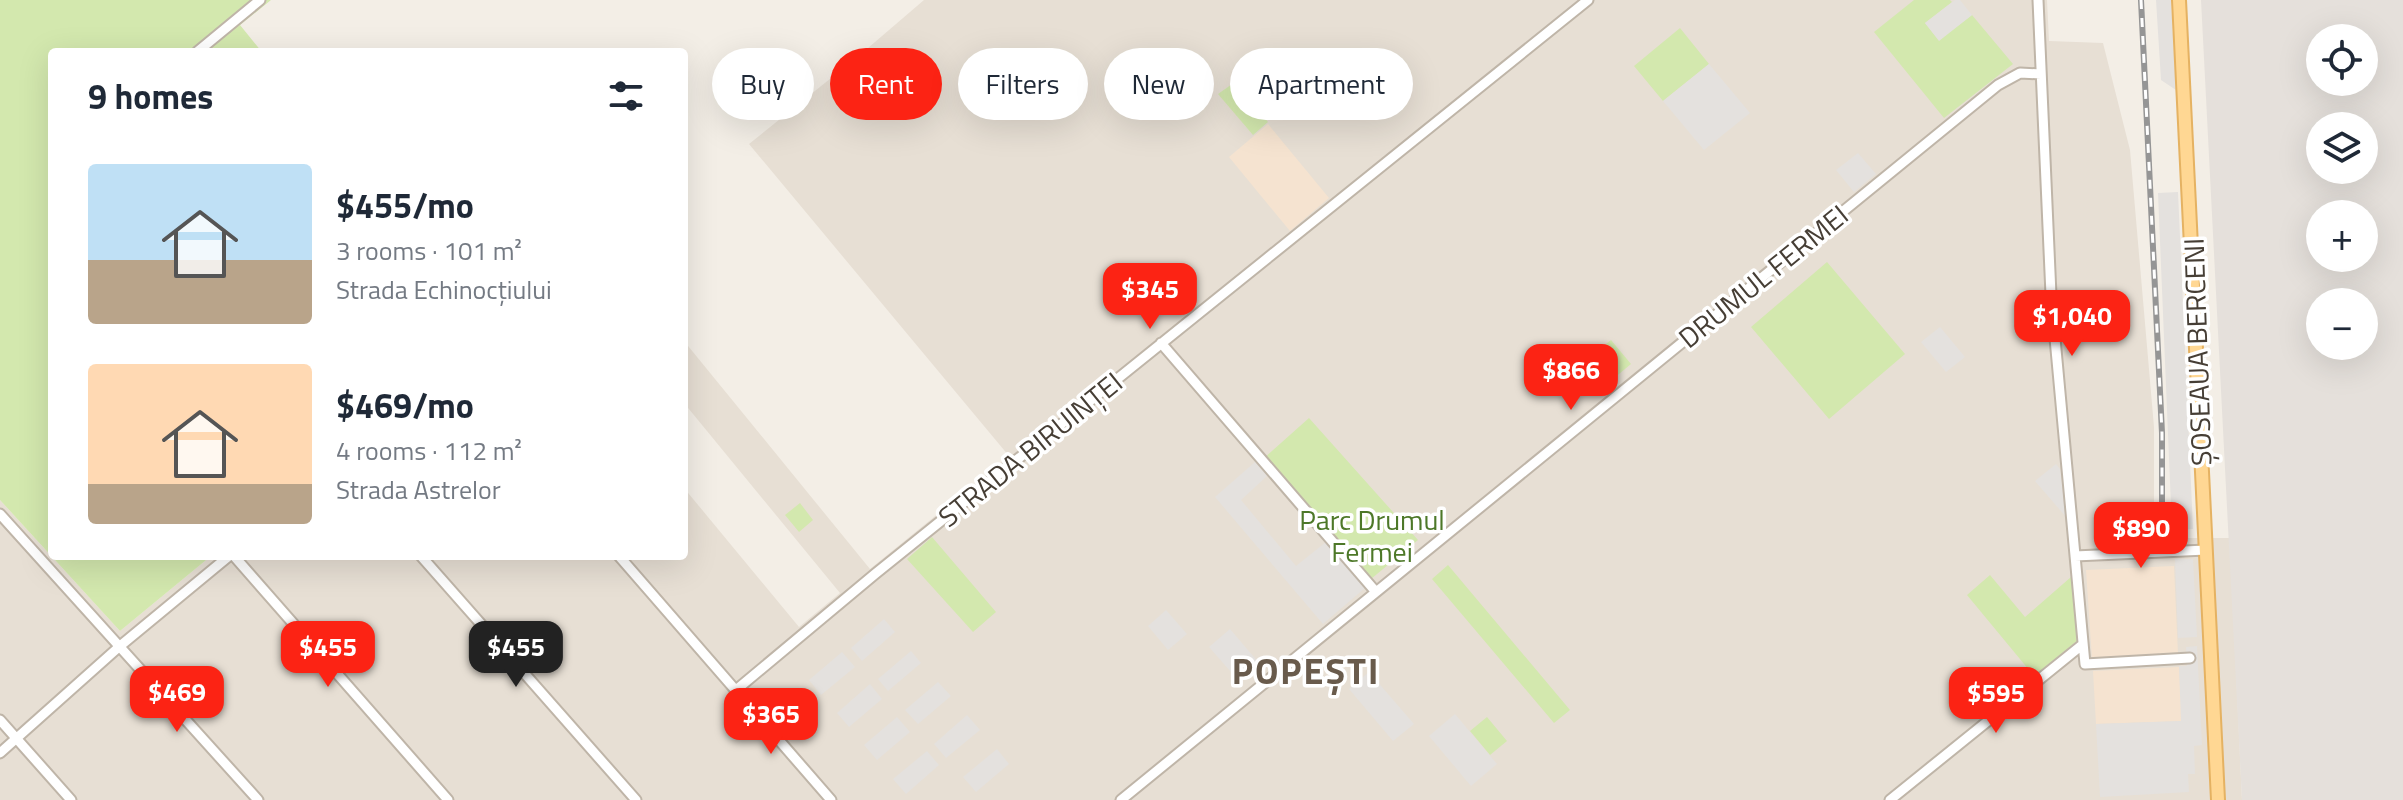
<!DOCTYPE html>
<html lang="en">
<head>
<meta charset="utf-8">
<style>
	body { margin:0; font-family:"Titillium Web",sans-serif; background:#f2f2f3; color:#1f2937; height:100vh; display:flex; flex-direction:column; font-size:30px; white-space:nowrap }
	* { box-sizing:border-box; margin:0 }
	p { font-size:26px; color:#747a83 }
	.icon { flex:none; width:44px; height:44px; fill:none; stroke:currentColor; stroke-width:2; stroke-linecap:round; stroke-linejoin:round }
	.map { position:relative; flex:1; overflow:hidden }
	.panel { position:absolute; left:48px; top:48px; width:640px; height:512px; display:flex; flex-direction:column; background:#fff; border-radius:8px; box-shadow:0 8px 32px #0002 }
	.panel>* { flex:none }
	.banner { position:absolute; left:712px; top:48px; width:760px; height:72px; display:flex; gap:16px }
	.tools { position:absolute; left:2306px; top:24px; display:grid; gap:16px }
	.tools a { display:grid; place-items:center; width:72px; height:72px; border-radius:50%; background:#fff; box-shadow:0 8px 32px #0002; font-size:40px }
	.price { position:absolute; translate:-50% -68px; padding:0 18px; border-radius:16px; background:#fc2314; color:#fff; font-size:26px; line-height:52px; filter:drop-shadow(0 2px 4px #0008) }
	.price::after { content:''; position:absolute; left:50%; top:48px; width:24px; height:18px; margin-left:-12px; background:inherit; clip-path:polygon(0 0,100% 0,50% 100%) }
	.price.current { background:#222; color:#fff }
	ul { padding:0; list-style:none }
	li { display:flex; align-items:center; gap:24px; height:200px; padding:0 40px }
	li span { display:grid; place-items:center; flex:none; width:224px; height:160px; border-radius:8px; color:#555 }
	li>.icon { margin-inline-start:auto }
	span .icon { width:96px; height:96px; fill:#fffc; stroke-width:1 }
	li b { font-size:34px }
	h2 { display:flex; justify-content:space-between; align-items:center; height:96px; padding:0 40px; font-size:34px }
	.chip { padding:0 28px; border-radius:36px; background:#fff; box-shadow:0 8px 32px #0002; font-size:28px; line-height:72px }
	.chip.current { background:#fc2314; color:#fff }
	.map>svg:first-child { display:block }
</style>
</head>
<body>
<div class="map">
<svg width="2403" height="800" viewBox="0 0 2403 800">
	<rect width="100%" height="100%" fill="#f3eee6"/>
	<!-- residential -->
	<path fill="#e7dfd4" d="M924,0H2047L2049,41L2103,43L2130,150L2154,427V538H2230L2242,800H0V500L120,631L211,556H684V488L799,627L840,593L684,403V341L870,569L1009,456L749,144L861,54Z"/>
	<!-- commercial -->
	<path fill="#f5e3d0" d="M1268,124L1329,198L1290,231L1229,157Z
		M2174,566L2178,654L2092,659L2086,570Z
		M2179,667L2182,721L2096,724L2093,671Z"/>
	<!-- industrial -->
	<path fill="#e5e0db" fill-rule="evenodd" d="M2201,0H2403V800H2242ZM2320,38H2364V82H2320ZM2320,126H2364V170H2320ZM2320,214H2364V258H2320ZM2320,302H2364V346H2320Z
		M2104,295L2106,323L2061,325L2060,298Z"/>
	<!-- green -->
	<path fill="#d3e8ae" d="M0,0H271L240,25L262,52H52V556H211L120,631L0,500Z
		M1914,0H1950L1952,2L1925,23L1939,40L1972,15L2013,64L1944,118L1874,32Z
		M1680,28L1709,64L1663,101L1634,66Z
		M1235,82L1268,122L1253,135L1218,94Z
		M1827,262L1905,354L1829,419L1751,327Z
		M1611,340L1631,364L1613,379L1592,355Z
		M1309,418L1418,540L1371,579L1264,458Z
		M800,503L813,520L799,532L785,515Z
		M932,537L996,612L973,632L907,559Z
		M1448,565L1570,710L1554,723L1432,579Z
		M1990,575L2025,617L2071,577L2077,641L2034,676L1967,595Z
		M1487,717L1507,741L1490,755L1470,731Z"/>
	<!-- parking -->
	<path fill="#e4e1de" d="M1955,0H1960L1972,15L1939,41L1925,23Z
		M2156,0H2171L2176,90L2161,80Z
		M1709,64L1750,113L1704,150L1663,101Z
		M1858,153L1876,174L1854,192L1836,170Z
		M2178,192L2193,529L2172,530L2158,193Z
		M1940,327L1965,357L1946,372L1921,342Z
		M1255,462L1267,476L1241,500L1296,566L1326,542L1365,588L1323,624L1215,497Z
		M2056,464L2060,469L2066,517L2035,481Z
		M2175,559H2193L2197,637L2178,638Z
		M1166,610L1187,634L1168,650L1148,626Z
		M884,619L895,632L862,661L851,648Z
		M1230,629L1259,663L1238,680L1209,647Z
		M2197,646L2202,745L2194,746L2195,774H2188L2189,792L2100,797L2096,724L2181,721L2179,666H2187L2186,647Z
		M911,651L921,663L888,691L878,679Z
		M842,652L855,667L821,695L809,680Z
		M1369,672L1414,724L1393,741L1349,689Z
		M938,682L951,696L918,724L905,710Z
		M870,684L882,699L849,727L837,713Z
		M1455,714L1497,764L1471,786L1429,736Z
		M967,715L980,730L946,758L934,744Z
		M897,717L910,732L877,760L864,745Z
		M997,749L1009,764L976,792L963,777Z
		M927,751L939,765L906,794L893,779Z"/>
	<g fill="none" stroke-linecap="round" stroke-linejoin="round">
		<defs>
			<path id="minor" d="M2038,0L2051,295L2085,664L2190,658
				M197,52L260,0
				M1161,343L1376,592
				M0,514L258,800
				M234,556L448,800
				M421,556L636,800
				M619,556L831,800
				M2075,556L2206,550
				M736,690L875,574L1588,0
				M0,720L71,800
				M0,753L120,646L229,556
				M1121,800L1998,85L2020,73L2041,74
				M1890,800L2082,645"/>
			<path id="major" d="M2179,0L2218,800"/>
		</defs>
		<!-- minor casing -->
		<use href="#minor" stroke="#bfb5a8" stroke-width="13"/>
		<!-- major casing -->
		<use href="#major" stroke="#e5b262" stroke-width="16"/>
		<!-- minor -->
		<use href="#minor" stroke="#fff" stroke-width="9"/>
		<!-- major -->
		<use href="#major" stroke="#ffd793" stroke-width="12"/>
		<defs>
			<path id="rail" d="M2141,0L2162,433V543"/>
		</defs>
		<!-- rail casing -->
		<use href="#rail" stroke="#959595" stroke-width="6"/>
		<!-- rail -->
		<use href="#rail" stroke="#fff" stroke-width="3" stroke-dasharray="9" stroke-linecap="butt"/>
	</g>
	<g text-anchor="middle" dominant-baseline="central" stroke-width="7" stroke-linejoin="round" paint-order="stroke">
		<!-- street labels -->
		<g font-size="28" fill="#463e35" stroke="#fff">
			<text transform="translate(1763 276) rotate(-39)">DRUMUL FERMEI</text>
			<text transform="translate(2197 352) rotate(-92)">ȘOSEAUA BERCENI</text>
			<text transform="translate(1030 449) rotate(-39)">STRADA BIRUINȚEI</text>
		</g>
		<!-- park labels -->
		<g font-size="28" fill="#4d7828" stroke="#fff">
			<text x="1372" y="519">Parc Drumul<tspan x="1372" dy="32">Fermei</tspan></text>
		</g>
		<!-- district labels -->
		<g font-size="36" font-weight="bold" letter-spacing="2" fill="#695b4c" stroke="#fff">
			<text x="1306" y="670">POPEȘTI</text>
		</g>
	</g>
</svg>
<div class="tools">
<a><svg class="icon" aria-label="locate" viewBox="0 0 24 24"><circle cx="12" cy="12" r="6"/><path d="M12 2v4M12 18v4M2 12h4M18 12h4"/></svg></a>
<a><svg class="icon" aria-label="layers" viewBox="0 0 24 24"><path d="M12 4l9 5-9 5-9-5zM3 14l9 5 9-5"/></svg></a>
<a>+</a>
<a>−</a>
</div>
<b class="price" style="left:1150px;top:331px">$345</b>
<b class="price" style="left:2072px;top:358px">$1,040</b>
<b class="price" style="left:1571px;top:412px">$866</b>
<b class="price" style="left:2141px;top:570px">$890</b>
<b class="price" style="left:328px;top:689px">$455</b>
<b class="price current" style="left:516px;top:689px">$455</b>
<b class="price" style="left:177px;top:734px">$469</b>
<b class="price" style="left:1996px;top:735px">$595</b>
<b class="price" style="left:771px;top:756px">$365</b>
<div class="banner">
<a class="chip">Buy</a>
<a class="chip current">Rent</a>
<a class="chip">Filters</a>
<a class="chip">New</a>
<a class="chip">Apartment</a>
</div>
<section class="panel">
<h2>9 homes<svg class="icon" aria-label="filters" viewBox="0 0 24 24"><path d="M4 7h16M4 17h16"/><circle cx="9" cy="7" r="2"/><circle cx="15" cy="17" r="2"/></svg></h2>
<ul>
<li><span style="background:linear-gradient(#bfe0f5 60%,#b9a48a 0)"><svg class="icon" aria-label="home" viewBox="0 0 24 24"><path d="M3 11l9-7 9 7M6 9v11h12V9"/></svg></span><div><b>$455/mo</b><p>3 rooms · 101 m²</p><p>Strada Echinocțiului</p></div></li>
<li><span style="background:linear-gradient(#ffd9b3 75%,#b9a48a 0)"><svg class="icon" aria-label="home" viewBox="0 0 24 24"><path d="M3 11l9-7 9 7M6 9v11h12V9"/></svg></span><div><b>$469/mo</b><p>4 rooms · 112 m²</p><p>Strada Astrelor</p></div></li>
</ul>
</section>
</div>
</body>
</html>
